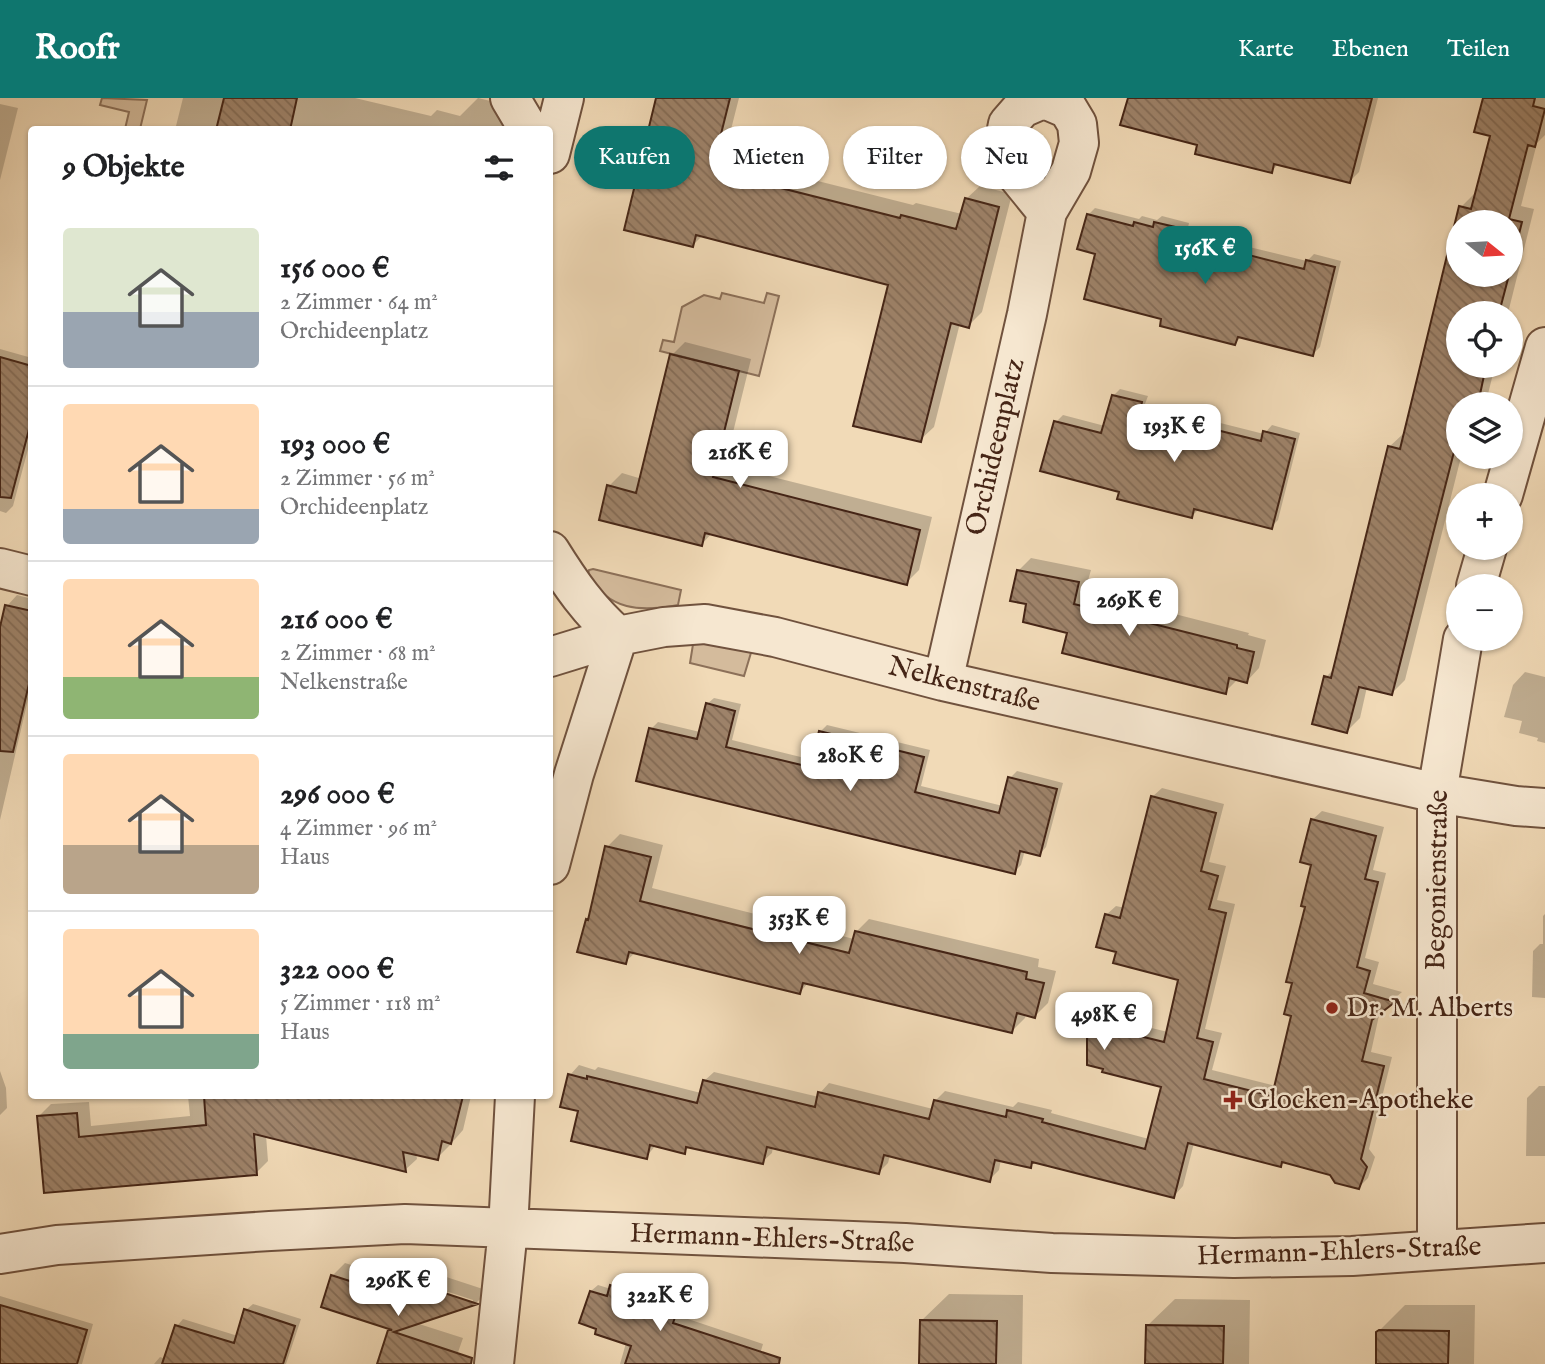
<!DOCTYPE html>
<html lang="de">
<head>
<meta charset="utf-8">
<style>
	body { margin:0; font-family:"IM FELL English",serif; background:#f2f2f2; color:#202124; height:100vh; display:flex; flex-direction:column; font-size:26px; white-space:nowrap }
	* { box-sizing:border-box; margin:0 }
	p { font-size:23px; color:#757577 }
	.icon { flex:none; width:38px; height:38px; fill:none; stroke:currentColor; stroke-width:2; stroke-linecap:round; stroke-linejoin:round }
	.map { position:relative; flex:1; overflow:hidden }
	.panel { position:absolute; left:28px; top:28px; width:525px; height:973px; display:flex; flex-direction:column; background:#fff; border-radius:7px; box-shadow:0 2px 5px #0004 }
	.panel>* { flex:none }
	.banner { position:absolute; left:574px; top:28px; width:665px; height:63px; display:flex; gap:14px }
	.needle { width:46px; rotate:108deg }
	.buttons { position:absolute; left:1446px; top:112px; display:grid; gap:14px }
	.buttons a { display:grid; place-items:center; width:77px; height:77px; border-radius:50%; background:#fff; box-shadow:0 2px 5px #0004; font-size:35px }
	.price { position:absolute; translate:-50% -60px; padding:0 16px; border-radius:14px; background:#fff; color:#222; font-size:23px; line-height:46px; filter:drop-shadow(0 2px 4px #0008) }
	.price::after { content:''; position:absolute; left:50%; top:42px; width:21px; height:16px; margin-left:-10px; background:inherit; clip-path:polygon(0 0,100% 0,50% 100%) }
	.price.on { background:#0f766e; color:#fff }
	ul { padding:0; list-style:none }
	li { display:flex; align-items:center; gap:21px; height:175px; padding:0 35px }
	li+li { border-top:2px solid #e0e0e0 }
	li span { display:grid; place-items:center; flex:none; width:196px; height:140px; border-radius:7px; color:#555 }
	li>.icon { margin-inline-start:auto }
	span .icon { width:84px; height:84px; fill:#fffc; stroke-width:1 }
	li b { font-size:30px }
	h2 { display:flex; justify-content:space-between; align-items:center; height:84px; padding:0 35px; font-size:30px }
	.chip { padding:0 24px; border-radius:32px; background:#fff; box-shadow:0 2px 5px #0004; font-size:24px; line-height:63px }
	.chip.on { background:#0f766e; color:#fff }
	header { display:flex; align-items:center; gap:42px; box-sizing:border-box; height:98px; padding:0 35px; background:#0f766e; color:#fff }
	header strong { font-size:33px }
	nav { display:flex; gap:38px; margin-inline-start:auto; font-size:24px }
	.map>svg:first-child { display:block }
</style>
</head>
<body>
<header>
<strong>Roofr</strong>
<nav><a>Karte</a><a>Ebenen</a><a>Teilen</a></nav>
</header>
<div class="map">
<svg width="1545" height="1266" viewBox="0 0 1545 1266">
	<defs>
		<pattern id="building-back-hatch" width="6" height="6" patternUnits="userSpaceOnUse" patternTransform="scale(1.75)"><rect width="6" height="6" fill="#9e836a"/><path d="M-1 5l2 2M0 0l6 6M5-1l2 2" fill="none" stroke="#836b56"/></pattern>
	</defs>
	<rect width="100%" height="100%" fill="#f1dab7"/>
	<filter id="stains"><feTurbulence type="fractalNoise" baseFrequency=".00286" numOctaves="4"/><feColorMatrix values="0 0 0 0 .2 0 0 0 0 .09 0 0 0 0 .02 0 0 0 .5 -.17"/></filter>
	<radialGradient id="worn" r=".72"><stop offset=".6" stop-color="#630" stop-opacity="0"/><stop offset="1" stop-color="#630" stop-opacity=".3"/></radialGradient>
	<!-- green -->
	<path fill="#d4bb9c" stroke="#8c7059" stroke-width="2" d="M102,0L147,2L140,31H125L129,14L100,7Z
		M722,195L764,205L767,195L779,198L759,278L660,253L663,242L674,244L682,209L704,197L720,201Z
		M593,471L681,492L678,507C641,514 608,513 588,476L589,472Z
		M694,540L753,548L744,578L690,565Z"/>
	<!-- shadow -->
	<path fill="#0003" fill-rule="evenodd" d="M183,0H355L431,18L437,12L460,18L478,0L524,11L519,32H175Z
		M658,0H739L725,55L794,75V77L913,107L916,105L962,116L966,101L980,88L1012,96L982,214L968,228L960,225L934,329L920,342L890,186L703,137L693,147Z
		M1129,0H1378L1359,74L1350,83L1279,65L1271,74L1199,46Z
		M1484,0H1545V37L1537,45L1521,108L1534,111L1508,215H1458V268H1495L1486,304L1483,306H1458V359H1461L1405,582L1392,595L1367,589L1360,620L1347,633L1326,579L1336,569L1389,349L1403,336H1405L1461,109L1474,96L1476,97L1492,36ZM1458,124H1510V177H1458Z
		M0,6L18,10L0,82Z
		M1095,110L1139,121L1142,118L1157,122L1162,118L1189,125L1187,134L1307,163L1314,156L1341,163L1320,249L1313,256L1242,238L1235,245L1164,219L1097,155L1088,117Z
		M685,244L751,261L725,367L932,419L919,472L906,485L712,435L702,446L609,388L622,375L642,381L672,257Z
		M0,251L32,260V336L13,408L6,415L0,413Z
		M1120,291L1148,298L1145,306L1264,336L1272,327L1300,335L1278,422L1271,429L1199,411L1192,418L1121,393L1056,324L1063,317L1105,328L1113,298Z
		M1031,460L1091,472L1085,493L1249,535L1248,537L1266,542L1259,570L1247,583L1238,581L1225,594L1069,534L1029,505L1019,472Z
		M17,497L32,501V595L29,597L0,722V532L7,508Z
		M1525,574L1545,579V645L1537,643L1538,640L1519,635L1522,623L1504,619L1513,587Z
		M714,600L741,606L732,642L813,662L820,634L827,627L930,652L921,688L1003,708L1010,680L1017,673L1063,685L1046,749L1040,756L1025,752L1021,767L1014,774L651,631L658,624L700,634L707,606Z
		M1162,690L1224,706L1209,764L1226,768L1217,802L1235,806L1205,931L1222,935L1212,972L1276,988L1293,916L1313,765L1312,722L1322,713L1384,729L1373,772L1386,775L1365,860L1379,864L1373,886L1402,894L1380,913L1371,954L1392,959L1369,1051L1375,1059L1368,1080L1359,1089L1331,1075L1284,1063L1280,1067L1194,1045L1183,1088L1174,1098L1035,1063L1030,1068L1001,1061L999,1072L989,1082L890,1057L888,1065L879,1074L773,1048L772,1055L762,1064L690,1048L684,1054L656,1047L646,1059L580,1012L570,977L579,967L595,972L598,969L701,995L704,983L714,974L819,999L820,995L829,985L933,1011L935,1003L945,993L1013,1009L1018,1004L1052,1012L1051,1015L1149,1041L1163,988L1089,926L1098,917L1168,934L1180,881L1118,852L1106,817L1116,808L1125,810L1152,699Z
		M620,736L663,747L652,790L854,841L856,834L869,821L1039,861L1038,869L1056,873L1048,905L1035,918L1026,916L1025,920L1012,933L809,884L800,894L636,854L625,864L587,822L590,819L607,749Z
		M1545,816V900L1532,899L1533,853L1540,846H1543V818Z
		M0,973L6,990L7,1010L0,1017Z
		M1539,988H1545V1058H1526L1527,1000Z
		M188,998H304L396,1020L402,998H471L463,1032L449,1048L437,1060L416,1055L417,1061L405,1072L266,1037L268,1063L256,1075L45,1093L39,1018L51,1006L89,1004L91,1028L190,1018Z
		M345,1165L408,1185L422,1171L489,1193L477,1204L416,1225L463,1240L454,1266H379L392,1230L323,1208L333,1177ZM415,1183L473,1202L472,1206L415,1187Z
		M619,1181L684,1202L679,1218L763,1246L757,1266H620L626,1245L591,1193L598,1187L611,1191Z
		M949,1196L1023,1197L1022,1266H921V1223Z
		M0,1198L93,1226L82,1266H0Z
		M1175,1201L1250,1202L1249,1266H1147V1228Z
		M253,1206L301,1221L286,1266H154L160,1259L166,1261L177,1228L183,1221L238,1238L246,1212Z
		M1405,1207H1475L1474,1266H1377L1378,1234Z"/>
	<!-- building -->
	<path fill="url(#building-back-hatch)" stroke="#452516" stroke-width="2" d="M224,0H297L290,32H216Z
		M656,0H730L713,68L782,88L781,90L900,120L901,117L956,131L965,100L999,109L969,230L951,225L921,344L853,328L888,187L696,137L693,149L624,132Z
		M1128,0H1372L1350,85L1274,66L1272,75L1195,56L1197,47L1120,27Z
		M1483,0H1535L1533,8L1545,11L1535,49L1528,47L1509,121L1522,124L1510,172V124H1458V177H1509L1499,215H1458V268H1486L1478,306H1458V338L1392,597L1359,589L1347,635L1312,626L1324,578L1331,580L1388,348L1400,351L1459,108L1471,111L1490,38L1474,34Z
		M1087,116L1133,128L1134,124L1153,129L1154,124L1184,131L1181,140L1304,171L1306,162L1335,169L1313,258L1238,239L1235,247L1160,228L1161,221L1084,201L1095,156L1077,151Z
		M670,256L739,273L713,379L920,432L907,487L705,435L702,448L599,422L607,387L636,395Z
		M0,259L32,268V320L11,400L0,399Z
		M1112,297L1142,304L1140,313L1261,343L1263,333L1295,341L1272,431L1194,411L1192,420L1176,416L1117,401L1119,394L1040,373L1054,323L1101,335Z
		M1017,472L1079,484L1074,506L1237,547V550L1254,554L1247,585L1229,580L1226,596L1062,555L1067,535L1023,524L1026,506L1010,503Z
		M5,507L32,513V573L13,654L0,653V529Z
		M706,605L735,613L726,649L810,669L819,633L924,659L915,694L999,715L1008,679L1057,691L1040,758L1020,753L1015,776L636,683L649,630L697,641Z
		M1151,698L1216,715L1201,773L1218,778L1209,811L1226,815L1197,940L1213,944L1204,981L1272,998L1291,918L1284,916L1292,885L1286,884L1305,809L1301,808L1311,767L1300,764L1311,721L1376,738L1365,781L1378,784L1357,869L1370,873L1364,895L1395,904L1372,922L1362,963L1384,968L1361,1061L1367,1069L1359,1091L1335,1085L1330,1077L1282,1064L1281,1069L1188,1045L1174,1100L1032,1064L1031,1070L995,1062L990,1084L884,1057L879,1076L767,1049L763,1066L686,1049L685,1056L650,1047L647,1061L571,1043L578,1013L560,1009L568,976L587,981V978L697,1005L703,982L815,1009L818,994L929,1021L934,1002L1006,1019L1007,1012L1043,1021L1042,1024L1145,1051L1161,989L1102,974L1103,971L1087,967V925L1164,944L1178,882L1113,865L1116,854L1096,849L1105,816L1120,820Z
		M605,748L651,759L640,803L849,855L855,833L1027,874L1026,881L1044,885L1035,920L1017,915L1012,935L803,885L800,896L629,854L626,866L577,854L586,821L588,822Z
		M204,998H463L451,1046L442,1043L438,1062L403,1054L406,1074L254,1036L257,1077L44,1095L37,1018L77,1015L79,1039L206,1027Z
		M331,1177L403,1200L408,1183L478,1206L394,1234L472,1260L471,1266H377L388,1232H392L321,1209Z
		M610,1187L679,1208L673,1225L780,1260L779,1266H625L631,1248L595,1236L596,1231L579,1225L590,1193L607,1198Z
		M0,1207L87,1232L77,1266H0Z
		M244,1211L295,1228L283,1266H162L175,1227L234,1245Z
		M920,1222L997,1223L996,1266H919Z
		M1146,1227L1224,1228L1223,1266H1145Z
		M1379,1232L1449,1233L1448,1266H1376V1234Z"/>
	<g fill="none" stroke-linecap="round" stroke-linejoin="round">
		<defs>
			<path id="minor" d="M510,0L529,32
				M550,56L564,0
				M1503,397L1545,249
				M550,453C570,485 589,513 618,538
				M0,470L32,478
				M1476,488L1487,450
				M550,559L618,538L664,529L705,526L775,539L943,583L1437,695L1516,708L1545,710
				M943,583L1027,216L1047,114L1071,73L1079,45L1077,26L1068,11L1047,2L1038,3L1022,10L1008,26L1004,46L1008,66L1047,114
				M550,767L574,676L618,538
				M1437,1151V695L1463,541
				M0,1156L57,1147L270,1133L405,1126L905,1145L1052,1155L1234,1160L1352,1158L1545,1145
				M494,1266L508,1131L515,998"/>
		</defs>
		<!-- minor casing -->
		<use href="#minor" stroke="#70523e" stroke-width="42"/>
		<!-- minor -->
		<use href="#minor" stroke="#f6e7d0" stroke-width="38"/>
	</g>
	<!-- markers -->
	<g fill="#8f2418" stroke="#f6e7d0" stroke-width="2.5">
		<circle cx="1332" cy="910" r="7"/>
		<path d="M1229.5 991.5h7v7h7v7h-7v7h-7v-7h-7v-7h7z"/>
	</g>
	<g text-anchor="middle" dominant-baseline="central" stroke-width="5" stroke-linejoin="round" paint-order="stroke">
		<!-- street labels -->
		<g font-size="28" fill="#452516" stroke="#f6e7d0">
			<text transform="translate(996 349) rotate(-77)">Orchideenplatz</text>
			<text transform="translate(964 587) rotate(14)">Nelkenstraße</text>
			<text transform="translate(1438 782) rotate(-89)">Begonienstraße</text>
			<text transform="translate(772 1141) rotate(2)">Hermann-Ehlers-Straße</text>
			<text transform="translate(1339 1154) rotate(-2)">Hermann-Ehlers-Straße</text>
		</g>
		<!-- poi labels -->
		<g font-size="28" fill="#452516" stroke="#f6e7d0" text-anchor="start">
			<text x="1346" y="910">Dr. M. Alberts</text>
			<text x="1247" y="1002">Glocken-Apotheke</text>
		</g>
	</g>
	<rect width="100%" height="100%" filter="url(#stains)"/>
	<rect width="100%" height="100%" fill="url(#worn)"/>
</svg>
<div class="buttons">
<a><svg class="needle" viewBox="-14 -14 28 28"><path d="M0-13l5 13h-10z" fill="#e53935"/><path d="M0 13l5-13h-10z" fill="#757577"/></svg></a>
<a><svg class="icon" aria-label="locate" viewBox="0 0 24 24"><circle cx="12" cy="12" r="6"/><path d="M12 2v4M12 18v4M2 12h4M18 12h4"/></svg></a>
<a><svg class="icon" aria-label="layers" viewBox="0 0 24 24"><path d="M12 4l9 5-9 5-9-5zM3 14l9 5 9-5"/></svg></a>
<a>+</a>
<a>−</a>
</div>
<b class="price on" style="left:1205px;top:188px">156K €</b>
<b class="price" style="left:1174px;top:366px">193K €</b>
<b class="price" style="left:740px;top:392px">216K €</b>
<b class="price" style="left:1129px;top:540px">269K €</b>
<b class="price" style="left:850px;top:695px">280K €</b>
<b class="price" style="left:799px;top:858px">353K €</b>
<b class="price" style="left:1104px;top:954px">498K €</b>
<b class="price" style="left:398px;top:1220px">296K €</b>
<b class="price" style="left:660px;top:1235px">322K €</b>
<div class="banner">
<a class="chip on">Kaufen</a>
<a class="chip">Mieten</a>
<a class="chip">Filter</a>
<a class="chip">Neu</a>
</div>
<section class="panel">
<h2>9 Objekte<svg class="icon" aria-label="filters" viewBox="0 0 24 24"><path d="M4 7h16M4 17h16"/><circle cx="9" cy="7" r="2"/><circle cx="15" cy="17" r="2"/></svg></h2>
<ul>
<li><span style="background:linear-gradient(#dfe7d0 60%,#9aa5b1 0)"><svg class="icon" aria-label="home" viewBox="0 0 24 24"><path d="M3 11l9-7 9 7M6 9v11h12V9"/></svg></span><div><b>156 000 €</b><p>2 Zimmer · 64 m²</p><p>Orchideenplatz</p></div></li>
<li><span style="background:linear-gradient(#ffd9b3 75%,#9aa5b1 0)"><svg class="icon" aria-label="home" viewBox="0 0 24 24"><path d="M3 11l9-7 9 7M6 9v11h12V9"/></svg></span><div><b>193 000 €</b><p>2 Zimmer · 56 m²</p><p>Orchideenplatz</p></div></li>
<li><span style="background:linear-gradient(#ffd9b3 70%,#8fb573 0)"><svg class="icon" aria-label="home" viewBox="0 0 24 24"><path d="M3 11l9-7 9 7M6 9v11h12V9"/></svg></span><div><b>216 000 €</b><p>2 Zimmer · 68 m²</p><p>Nelkenstraße</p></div></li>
<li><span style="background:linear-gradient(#ffd9b3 65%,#b9a48a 0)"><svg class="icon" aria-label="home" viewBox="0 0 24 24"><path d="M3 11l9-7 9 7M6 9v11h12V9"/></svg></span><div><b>296 000 €</b><p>4 Zimmer · 96 m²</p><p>Haus</p></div></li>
<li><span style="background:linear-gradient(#ffd9b3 75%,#7fa58c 0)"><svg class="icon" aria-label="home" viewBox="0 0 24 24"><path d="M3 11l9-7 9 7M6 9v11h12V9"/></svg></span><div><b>322 000 €</b><p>5 Zimmer · 118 m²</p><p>Haus</p></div></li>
</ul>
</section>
</div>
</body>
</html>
